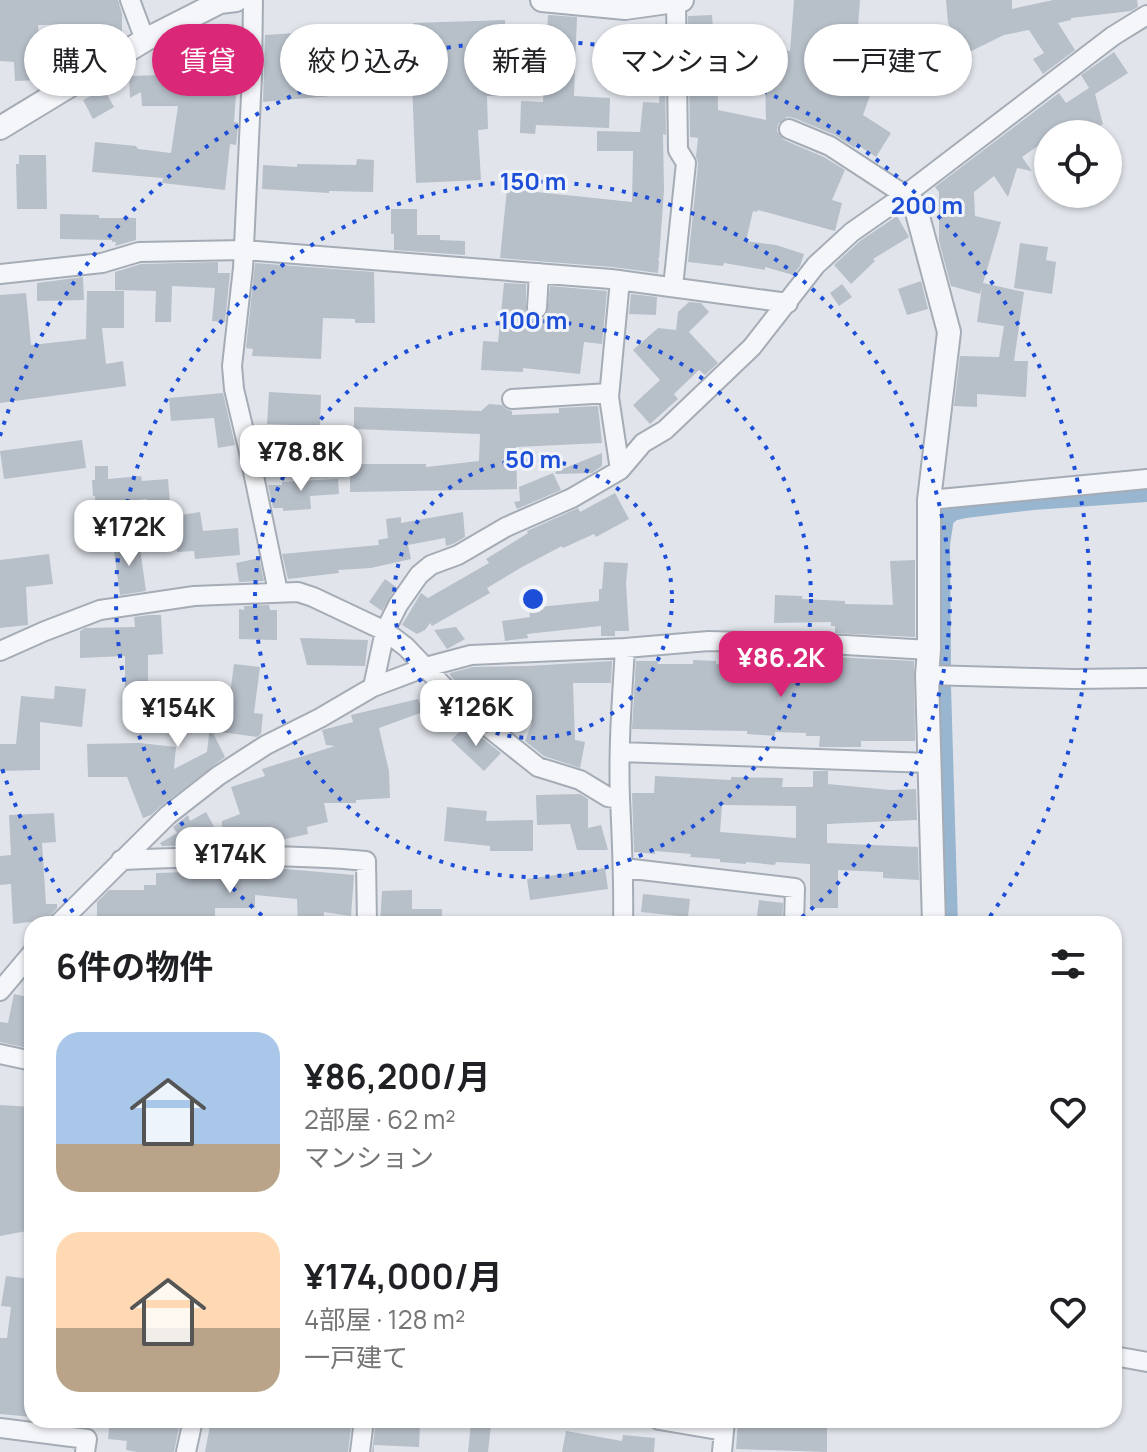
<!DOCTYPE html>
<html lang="ja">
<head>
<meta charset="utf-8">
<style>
	body { margin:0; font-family:Manrope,"Noto Sans JP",sans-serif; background:#f2f2f2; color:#202124; height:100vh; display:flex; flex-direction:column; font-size:30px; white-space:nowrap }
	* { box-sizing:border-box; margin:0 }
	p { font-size:26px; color:#757577 }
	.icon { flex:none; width:44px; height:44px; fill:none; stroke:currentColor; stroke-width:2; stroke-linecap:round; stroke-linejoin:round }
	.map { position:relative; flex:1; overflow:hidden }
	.side { position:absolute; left:24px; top:916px; width:1098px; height:512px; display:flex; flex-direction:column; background:#fff; border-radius:24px; box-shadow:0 2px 6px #0004 }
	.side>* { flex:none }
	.banner { position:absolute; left:24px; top:24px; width:1100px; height:72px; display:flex; gap:16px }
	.fabs { position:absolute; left:1034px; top:120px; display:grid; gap:16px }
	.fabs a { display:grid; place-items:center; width:88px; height:88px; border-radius:50%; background:#fff; box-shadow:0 2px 6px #0004; font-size:40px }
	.price { position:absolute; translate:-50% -68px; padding:0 18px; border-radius:16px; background:#fff; color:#222; font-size:26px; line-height:52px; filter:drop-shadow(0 2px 4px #0008) }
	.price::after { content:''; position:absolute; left:50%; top:48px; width:24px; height:18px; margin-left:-12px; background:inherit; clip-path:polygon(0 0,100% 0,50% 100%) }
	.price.selected { background:#db2777; color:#fff }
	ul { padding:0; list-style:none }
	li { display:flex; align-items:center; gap:24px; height:200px; padding:0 32px }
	li span { display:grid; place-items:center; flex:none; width:224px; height:160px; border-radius:24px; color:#555 }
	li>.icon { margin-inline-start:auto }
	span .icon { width:96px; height:96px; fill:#fffc; stroke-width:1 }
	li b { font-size:34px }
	h2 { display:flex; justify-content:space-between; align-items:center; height:96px; padding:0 32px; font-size:34px }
	.pill { padding:0 28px; border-radius:36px; background:#fff; box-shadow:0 2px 6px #0004; font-size:28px; line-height:72px }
	.pill.selected { background:#db2777; color:#fff }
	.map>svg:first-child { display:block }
</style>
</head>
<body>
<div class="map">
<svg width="1147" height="1452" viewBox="0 0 1147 1452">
	<rect width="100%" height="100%" fill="#e1e5eb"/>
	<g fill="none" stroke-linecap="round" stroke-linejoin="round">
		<!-- canal -->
		<path stroke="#98b6cf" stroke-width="20" d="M941,666L940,544L944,518L952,511L965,508L1033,500L1147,492
			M941,686L948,924"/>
	</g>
	<!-- building -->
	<path fill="#b7bfc9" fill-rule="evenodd" d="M0,0H118L122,14V33H98V24L38,25L42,80L15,81L14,62L0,61Z
		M794,0H860L856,54L910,57L908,92L872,90L863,115L891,133L876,157L856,144L855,148L835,135L794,118L787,117L778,124L777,131L784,140L824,157L845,170L832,200L842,203L835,231L758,210L757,212L753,211L746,241L776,245L804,254L800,266L793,275L765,267V270L724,263L723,266L688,262L698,164L696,156L698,138L690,137L688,16L712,15L713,30L737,29V57L717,58L718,110L766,120L765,78H772L774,57H781L782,50L790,51Z
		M946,0H1012V9L1053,0H1137L1138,7L1131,11L1071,18V20L1058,23L1075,50L1043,74L1033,59L1044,53L1029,30L1004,35L953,60L947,47L957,42L948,23Z
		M548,15L577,17L574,96L610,98L609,128L536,125L535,134L520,133L521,101L543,102Z
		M505,20L507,96H487L488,129L478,130L481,180L416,183L412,83H415L413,23Z
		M651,24L664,25L666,135L663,134L664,190L659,259L657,258L659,261L658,273L612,267L500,258L507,189L632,202L633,151H597V131L640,132L643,102L659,103L662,60L633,58L635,27L650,28Z
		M326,31L331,96L263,102L265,35Z
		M217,36L240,38L234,122L238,123V127L236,145L230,144L225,190L162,183L163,178L92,172L95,142L136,146L138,149L171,153L178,106H142L141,92L130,98L129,76L162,75L161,67L183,66L185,45L216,47Z
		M1114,52L1128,73L1095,94L1103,124L1088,134H1074L1068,125L1055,134H1048V139L1022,157L1032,171L1017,168L1008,197L994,176L974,192L975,216L1001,222L983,283L1024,292L1014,361H1028L1026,397L977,394V407L954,406L960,356L999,357L1004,326L977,322L982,287L980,294L951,286L939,241V192L935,187L1059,93L1066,103L1089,88L1081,75Z
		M104,89L114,107L93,119L83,100Z
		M19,155H46L47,209H17L16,164H19Z
		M357,159L374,160L373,192L329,191V193L262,189L263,165L297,167V164L356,165Z
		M391,209H417V235H440V240L465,241V255L394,250V234H391Z
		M60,214L99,215V218H136V240L115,246L116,242H112V240L60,239Z
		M897,216L909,237L873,259L875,261L851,284L834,265L860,241Z
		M1020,243L1048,247L1046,260L1056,262L1052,294L1014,288Z
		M218,262V273H230L225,322L212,321L215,288L172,286L171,322H155L156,291L115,290V272L141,264Z
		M255,263L374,272L375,323H355V319L323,318L321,359L252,356L253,349L246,348Z
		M83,277L84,300L37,301V283Z
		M921,281L928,309L907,315L898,289Z
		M504,283L526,284V313L530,318L536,320L542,319L547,314L550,286L607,291L602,344L584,342L580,374L523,368V372L481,370L483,341L498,342Z
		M842,284L852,297L839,306L830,293Z
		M87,291H124V328H102L106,364L123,361L126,386L0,403V295L26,293L31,345L86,339Z
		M631,294L657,297L656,315L629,314Z
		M689,302L701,303L709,312L689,332L718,363L705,375L699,370L674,394L678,399L650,424L633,405L660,380L633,350L658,328L676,330L678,312Z
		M269,392L321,395L320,426L267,424Z
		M223,393L235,445L218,448L214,418L171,421L169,398Z
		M489,404L502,405L506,409L512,411V415L559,413V408L598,406L602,443L516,447L517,489L350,492V464H426V467L479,461L480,434L354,429V407L481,411Z
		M82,440L86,468L4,479L0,451Z
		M602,453V466L592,473L556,474L555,472Z
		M95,466H108V479L141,476L142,481L168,479L170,503L147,505L146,499L110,503V513L96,514L95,496H93L92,480H95Z
		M553,473L561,490L517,509L514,502L520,501L519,487Z
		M338,479L339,494L310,496L311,509L283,511V508H273L268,485H282V482Z
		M615,493L629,519L596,537L594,534L563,548L562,546L522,567L487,588L490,593L432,626L430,623L425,630L417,634L402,625L421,593L428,598L489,563L486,559L528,533L527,531L578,508L580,512Z
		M200,512L203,531L238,528L240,555L195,559L194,551L177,552L175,516Z
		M463,512L465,537L453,544L446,546L445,538L408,545L411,559L371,568L338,570L339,573L288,579L282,554L379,545L378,540L388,538L386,519L401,517V523Z
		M139,541L146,591L120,595L113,544Z
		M49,554L53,584L26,587L28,625L0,628V560Z
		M259,558L264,581L239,582L236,563Z
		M915,560V637L835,633V626H831V622L774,623L775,595L802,596V599L845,601V604L893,605L890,561Z
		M604,562L628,563L626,583L629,631H615V636H601V626L527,634L528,638L505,641L502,621L530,617L529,608L599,601V589H602Z
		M385,579L396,587L382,611L369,602Z
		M269,605L270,610H277V640L239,639V609L244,610V606Z
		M149,615H161L163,654L148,655V688H125V656L80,658V631L85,628L135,627L134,617Z
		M456,627L465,639L447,649L434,630Z
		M300,638L368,640L365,666L307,665Z
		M835,657L914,661L915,741H861V747H819L820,736H806V733L775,732V736L747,734V731L632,729L636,661H658V664H693V660L716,661V664L778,666V662L835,664Z
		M612,661L611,683H573L575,740L585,742L580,768L544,756L525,741L532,723L503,724L500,721L498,693H470V685L459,686L450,675V673L473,667L528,666Z
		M234,664L260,667L254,713L263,714L261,734L257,737L212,731L225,757L161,806L151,815L143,818L127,777H88L87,744L140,743L176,747L174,769L207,752L212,708L228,710Z
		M55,686L86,689L82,727L40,722V770L0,771V744H16L21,696L54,699Z
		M418,699L423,712L379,728L389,771L390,798L356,800V803H324L328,822L307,827L308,834L272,842V844L228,845L222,829V821L240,814L231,787L265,776L262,769L335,746L326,745L322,730L353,722L351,715Z
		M466,725L501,753L484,771L451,740Z
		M813,771H828V784L890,790L916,789L917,820L827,824V843L918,847L919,880L883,878V872L838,870V908H810V864L776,862L775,865L746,862V864L720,862V859L690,857L691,854L655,851V854L634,852L632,793H654L655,776L731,780V777L783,778L782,787H813ZM722,805L796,806V838L720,832Z
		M580,794L588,799V828L601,825L608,850H577L570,824L537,825L536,795Z
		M447,807L487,811L486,821L533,820V851H490V846L444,841Z
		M206,812L218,834L197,845L162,846L160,843L177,833L173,827L188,815L190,821Z
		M54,813L56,842L42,843L46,904H57V908L47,920L13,924L11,884L0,885V856L11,855L9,815Z
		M274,868L354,875L351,916L324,912V924H298L297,899L255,895V908H215V924H182V919H97V902L109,890H144V885H156V873L222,871V869Z
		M605,868L608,889L530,900L527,879Z
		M412,890V909H442V924H380L382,891Z
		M643,894L690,899L688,917L641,912Z
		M759,900L783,903L782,924H756Z
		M14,994L32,998V1049L0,1042V1022L8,1023Z
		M0,1105L32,1107V1136L27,1135L26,1206L32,1205V1230L0,1236Z
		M6,1276L32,1279V1417L0,1414V1338H7L11,1307L1,1306Z
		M110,1420H152L179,1427L174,1452H137L126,1450L127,1441L108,1439Z
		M211,1420H352L348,1452H205Z
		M376,1420H408V1423L420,1424L419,1447L374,1445V1452H372Z
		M738,1420H800V1425H827V1452L736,1449Z
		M471,1423L491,1425L488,1452H468Z
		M566,1431L622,1441L623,1435L655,1438L654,1452H562Z"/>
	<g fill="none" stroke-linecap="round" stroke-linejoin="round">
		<defs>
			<path id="minor" d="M130,0L145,40
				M253,0L252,75L243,268L232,366L234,389L249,452L278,592
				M789,129L830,146L905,195
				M0,274L102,263L139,252L244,250L611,279L788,303
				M673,287L686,163L678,150L676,1
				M537,308L539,273
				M512,399L609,393
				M620,470L609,397L620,280
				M929,500L1147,479
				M0,651L45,631L100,610L194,596L298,592L313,597L385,631L406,647L464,708L538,767L580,780L608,797L620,799
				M927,675L1074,679L1147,678
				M373,687L385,631L398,605L419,575L431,565L458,555L506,527L572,498L620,470L643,443L665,430L752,347L816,265L852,232L905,195L1113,36L1147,15
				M620,752L930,763
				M121,860C203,857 284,853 366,861L367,924
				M624,868L795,888L794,924
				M58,924L168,815L218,776L266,745L320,718L373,687L426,667L471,655L625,648L709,641L846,645L929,650
				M623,924C624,882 622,841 620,799C618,749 622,698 625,648
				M0,991L32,953
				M0,1054L32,1061
				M1114,1356L1147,1362
				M659,1420L724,1431
				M0,1428L87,1439L85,1452
				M186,1452L193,1420
				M360,1452L364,1420
				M722,1452L725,1420"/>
			<path id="tertiary" d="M542,0L625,8L682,0
				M0,128L145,40L220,2L236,0
				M905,195L915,205L949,332L929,500V650L927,675L934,924"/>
		</defs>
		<!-- minor casing -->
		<use href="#minor" stroke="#a5acb6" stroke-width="22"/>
		<!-- tertiary casing -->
		<use href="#tertiary" stroke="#a5acb6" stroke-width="26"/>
		<!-- minor -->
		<use href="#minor" stroke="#f4f6f9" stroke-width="18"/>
		<!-- tertiary -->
		<use href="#tertiary" stroke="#f4f6f9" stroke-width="22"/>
	</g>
	<!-- distance rings -->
	<g fill="none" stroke="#1d4ed8" stroke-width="4" stroke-dasharray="4 8">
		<circle cx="533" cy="599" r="139"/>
		<circle cx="533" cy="599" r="278"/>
		<path d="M271 923A417 417 0 1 1 795 923"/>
		<path d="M80 922A557 557 0 0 1 0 762M0 436A557 557 0 1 1 986 922"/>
	</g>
	<circle cx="533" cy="599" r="12" fill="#1d4ed8" stroke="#f1f4f8" stroke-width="4"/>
	<g font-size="24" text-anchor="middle" font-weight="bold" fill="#1d4ed8" stroke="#f1f4f8" stroke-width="6" stroke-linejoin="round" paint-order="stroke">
		<text x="533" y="190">150 m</text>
		<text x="927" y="214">200 m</text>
		<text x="533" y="329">100 m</text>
		<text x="533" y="468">50 m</text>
	</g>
</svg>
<div class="fabs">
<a><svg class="icon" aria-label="locate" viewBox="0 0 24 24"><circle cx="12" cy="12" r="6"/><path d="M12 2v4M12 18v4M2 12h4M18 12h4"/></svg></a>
</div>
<b class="price" style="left:301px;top:493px">¥78.8K</b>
<b class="price" style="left:129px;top:568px">¥172K</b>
<b class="price selected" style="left:781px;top:699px">¥86.2K</b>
<b class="price" style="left:476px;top:748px">¥126K</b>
<b class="price" style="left:178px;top:749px">¥154K</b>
<b class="price" style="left:230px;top:895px">¥174K</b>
<div class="banner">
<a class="pill">購入</a>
<a class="pill selected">賃貸</a>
<a class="pill">絞り込み</a>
<a class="pill">新着</a>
<a class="pill">マンション</a>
<a class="pill">一戸建て</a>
</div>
<section class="side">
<h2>6件の物件<svg class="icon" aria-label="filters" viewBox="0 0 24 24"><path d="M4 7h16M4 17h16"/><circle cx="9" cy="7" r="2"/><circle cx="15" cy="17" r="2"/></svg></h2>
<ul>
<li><span style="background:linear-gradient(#a9c7e8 70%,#b9a48a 0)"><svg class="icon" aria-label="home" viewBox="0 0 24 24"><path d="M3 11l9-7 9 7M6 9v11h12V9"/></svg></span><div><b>¥86,200/月</b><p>2部屋 · 62 m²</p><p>マンション</p></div><svg class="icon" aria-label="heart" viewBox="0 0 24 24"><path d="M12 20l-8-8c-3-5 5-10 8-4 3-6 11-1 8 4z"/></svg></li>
<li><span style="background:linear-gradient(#ffd9b3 60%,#b9a48a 0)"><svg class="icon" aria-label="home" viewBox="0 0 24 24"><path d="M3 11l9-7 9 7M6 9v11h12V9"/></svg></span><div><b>¥174,000/月</b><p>4部屋 · 128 m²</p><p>一戸建て</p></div><svg class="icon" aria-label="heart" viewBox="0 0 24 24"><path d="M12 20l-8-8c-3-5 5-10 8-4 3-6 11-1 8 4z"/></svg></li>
</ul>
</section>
</div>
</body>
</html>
